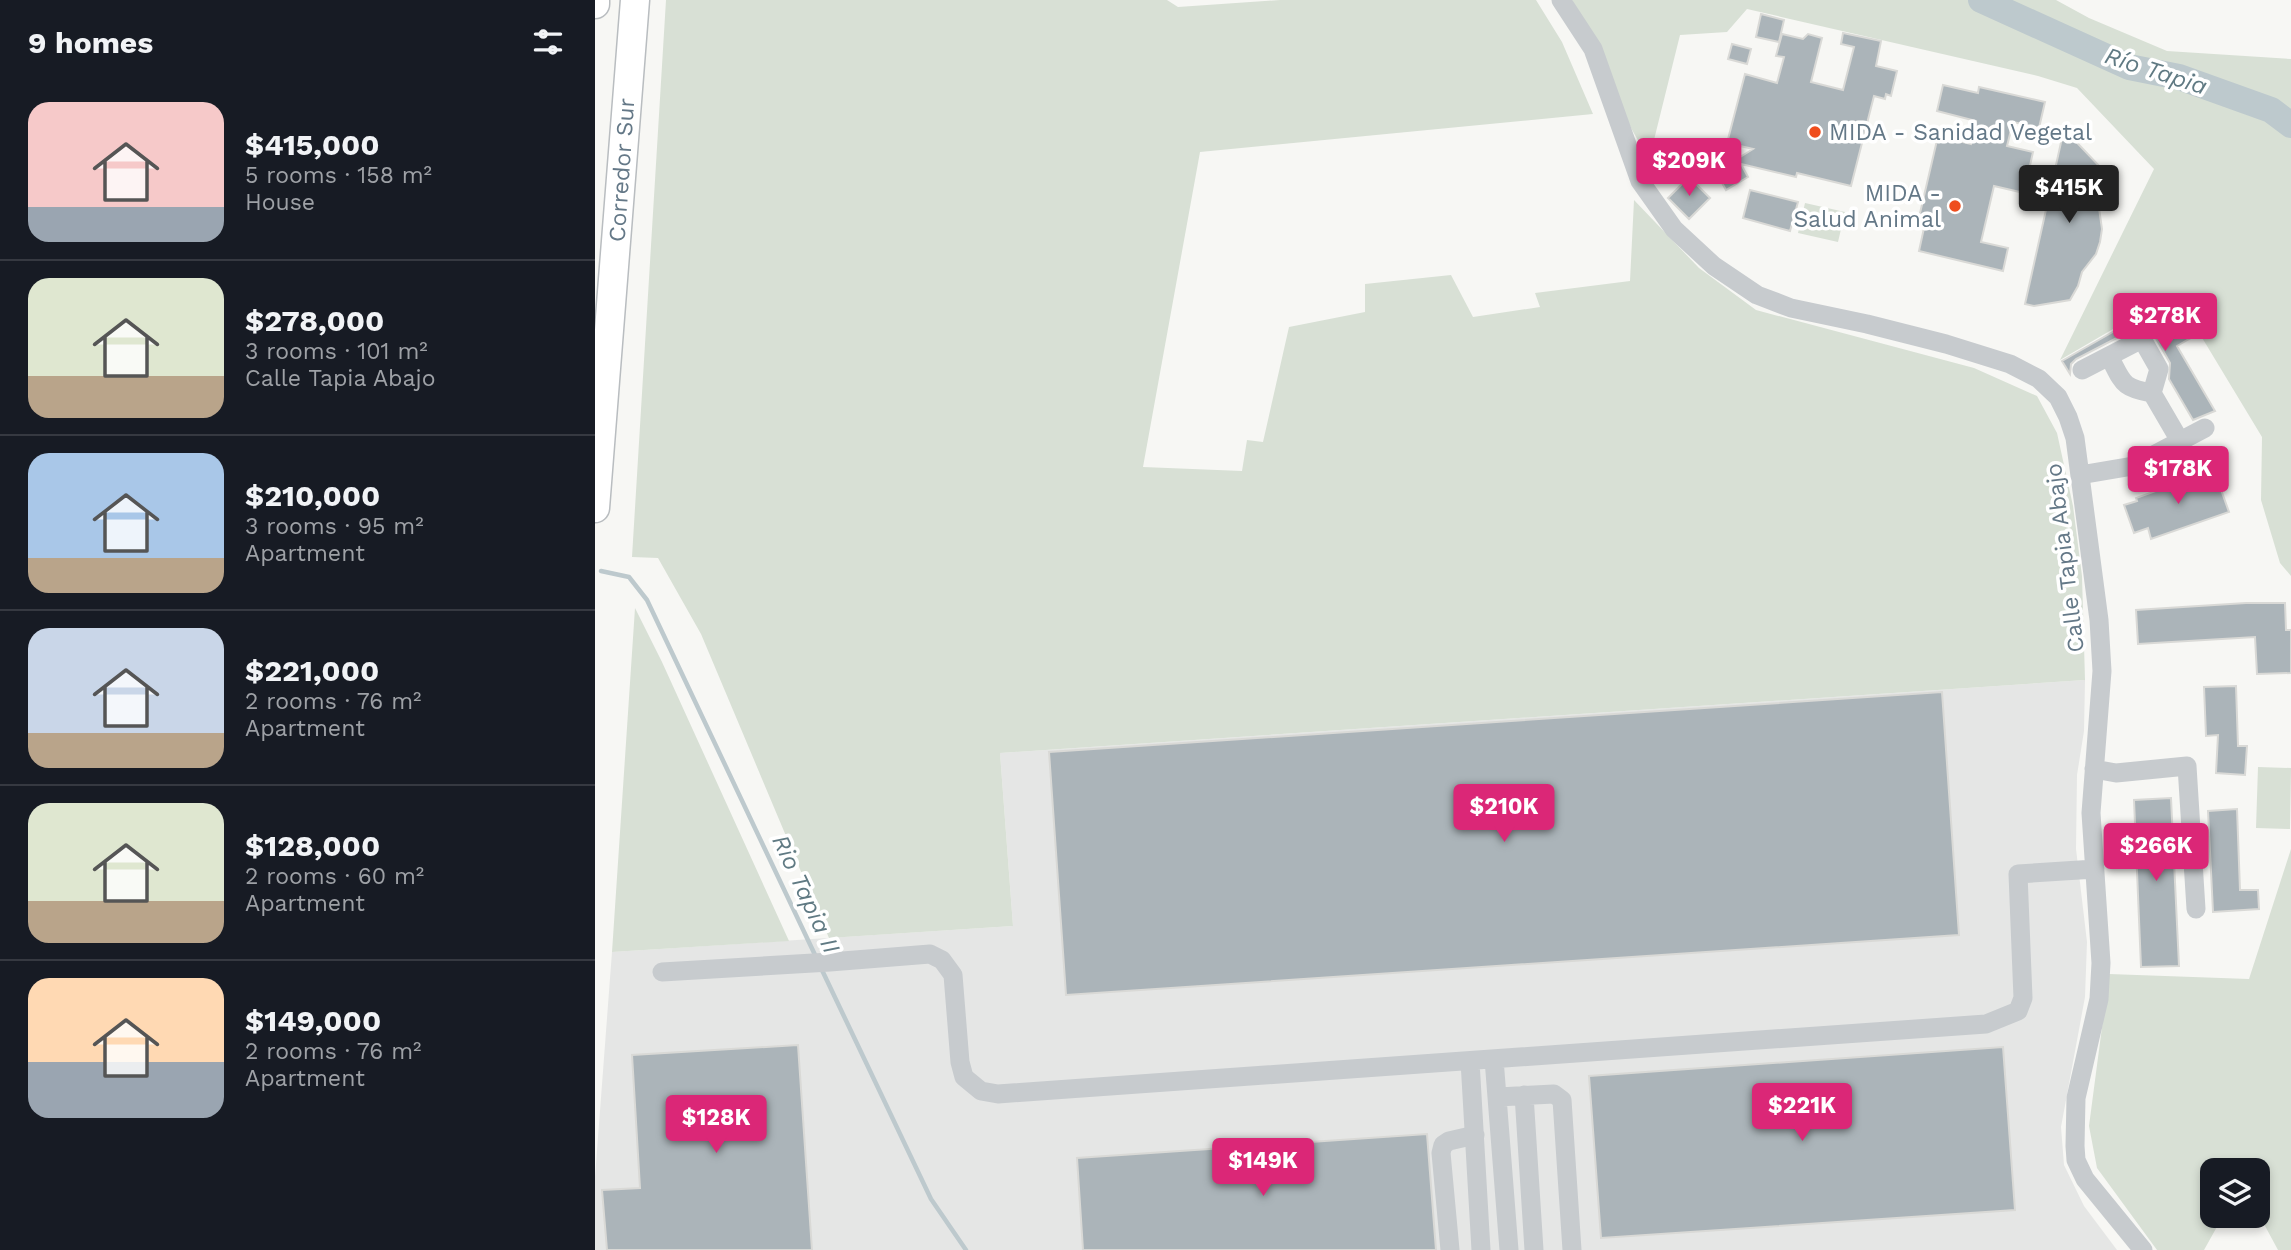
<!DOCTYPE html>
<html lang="en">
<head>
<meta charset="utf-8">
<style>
	body { margin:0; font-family:"Work Sans",sans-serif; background:#20242c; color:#f1f3f6; height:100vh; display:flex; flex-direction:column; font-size:26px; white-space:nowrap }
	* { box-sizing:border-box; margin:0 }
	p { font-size:23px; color:#9ea1a6 }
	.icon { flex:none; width:38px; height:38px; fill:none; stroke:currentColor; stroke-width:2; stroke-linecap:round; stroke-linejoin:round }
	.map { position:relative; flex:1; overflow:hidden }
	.panel { display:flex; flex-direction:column; background:#171b24; width:595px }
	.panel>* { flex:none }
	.buttons { position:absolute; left:1605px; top:1158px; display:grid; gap:14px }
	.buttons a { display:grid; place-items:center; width:70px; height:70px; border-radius:14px; background:#171b24; box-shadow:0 4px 10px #0003; font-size:35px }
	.price { position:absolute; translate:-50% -60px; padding:0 16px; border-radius:7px; background:#db2777; color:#fff; font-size:23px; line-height:46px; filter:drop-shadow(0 2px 4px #0008) }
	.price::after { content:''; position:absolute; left:50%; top:42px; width:21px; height:16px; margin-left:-10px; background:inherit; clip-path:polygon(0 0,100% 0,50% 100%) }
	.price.current { background:#222; color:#fff }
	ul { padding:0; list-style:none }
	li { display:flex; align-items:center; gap:21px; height:175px; padding:0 28px }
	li+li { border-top:2px solid #363941 }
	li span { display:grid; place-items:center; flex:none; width:196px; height:140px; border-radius:21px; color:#555 }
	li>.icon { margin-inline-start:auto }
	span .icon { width:84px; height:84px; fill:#fffc; stroke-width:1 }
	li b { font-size:30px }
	h2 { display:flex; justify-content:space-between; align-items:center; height:84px; padding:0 28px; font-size:30px }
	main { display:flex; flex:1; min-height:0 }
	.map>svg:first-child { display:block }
</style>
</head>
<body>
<main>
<section class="panel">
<h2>9 homes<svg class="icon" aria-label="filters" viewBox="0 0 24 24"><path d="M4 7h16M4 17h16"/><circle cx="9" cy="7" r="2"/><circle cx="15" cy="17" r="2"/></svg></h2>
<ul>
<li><span style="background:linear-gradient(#f6c9c9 75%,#9aa5b1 0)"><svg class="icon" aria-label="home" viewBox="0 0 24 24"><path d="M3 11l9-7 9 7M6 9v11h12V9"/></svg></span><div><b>$415,000</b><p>5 rooms · 158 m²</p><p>House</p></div></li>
<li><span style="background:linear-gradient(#dfe7d0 70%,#b9a48a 0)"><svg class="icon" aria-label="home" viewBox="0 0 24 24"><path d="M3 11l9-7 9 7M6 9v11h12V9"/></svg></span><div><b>$278,000</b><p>3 rooms · 101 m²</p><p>Calle Tapia Abajo</p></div></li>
<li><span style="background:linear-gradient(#a9c7e8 75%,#b9a48a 0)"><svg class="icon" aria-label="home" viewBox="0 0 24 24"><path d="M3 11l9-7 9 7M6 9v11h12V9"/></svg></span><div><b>$210,000</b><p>3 rooms · 95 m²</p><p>Apartment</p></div></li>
<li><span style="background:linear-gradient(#c9d6e8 75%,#b9a48a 0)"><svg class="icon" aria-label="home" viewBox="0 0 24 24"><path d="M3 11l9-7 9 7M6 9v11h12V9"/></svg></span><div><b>$221,000</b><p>2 rooms · 76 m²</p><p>Apartment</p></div></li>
<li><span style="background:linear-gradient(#dfe7d0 70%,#b9a48a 0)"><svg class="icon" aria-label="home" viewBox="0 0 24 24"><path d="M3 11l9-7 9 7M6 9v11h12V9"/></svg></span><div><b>$128,000</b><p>2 rooms · 60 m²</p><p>Apartment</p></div></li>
<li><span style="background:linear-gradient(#ffd9b3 60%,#9aa5b1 0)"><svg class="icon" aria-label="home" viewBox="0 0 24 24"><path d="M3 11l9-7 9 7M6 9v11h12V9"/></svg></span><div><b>$149,000</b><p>2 rooms · 76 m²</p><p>Apartment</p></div></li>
</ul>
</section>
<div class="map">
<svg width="1696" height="1250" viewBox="0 0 1696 1250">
	<rect width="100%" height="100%" fill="#f7f7f4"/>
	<!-- built -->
	<path fill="#e5e6e5" d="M1490,680L1489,731L1482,775L1481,849L1492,942L1490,997L1466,1127L1469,1165L1489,1206L1522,1250H0V1177L17,952L418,926L405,753Z"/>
	<!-- green -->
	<path fill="#d8e0d5" d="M71,0H572L583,7L685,0H941L967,42L998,114L605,152L548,467L647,471L652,440L668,442L694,327L770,312V284L856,275L878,317L945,307L940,293L1035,281L1039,200L1104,268L1161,310L1379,368L1442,396L1462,433L1478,506L1487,576L1490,680L405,753L418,926L234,938L106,634L63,558L37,557Z
		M977,0H1461L1494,18L1572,51L1696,59V576L1685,563L1666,500L1667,437L1580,293L1465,360L1559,169L1482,88L1443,76L1152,9L1132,32L1085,35L1054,160L1036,128Z
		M1210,203L1250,212L1243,242L1203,233Z
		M40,608L67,662L194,941L17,952Z
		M1663,767L1696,768L1695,829L1661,828Z
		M1696,849V1250H1683L1663,1213L1662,1171H1617V1216H1628L1609,1250H1562L1502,1168L1494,1126L1514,974L1654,979Z"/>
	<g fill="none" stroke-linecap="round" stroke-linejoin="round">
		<!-- stream -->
		<path stroke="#bdc9cd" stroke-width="4.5" d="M6,571L34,577L52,600L221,957
			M226,968L336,1199L371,1250"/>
		<!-- river -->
		<path stroke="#bdc9cd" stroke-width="26" d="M1386,0L1534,67L1584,77L1676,110L1696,125"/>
	</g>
	<!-- building -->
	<path fill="#abb4b9" stroke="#d9d9d6" stroke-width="2" d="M1166,14L1189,20L1184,42L1161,37Z
		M1248,33L1286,41L1281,66L1302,71L1296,96L1291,94L1290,99L1279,96L1256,186L1202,173L1201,177L1146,164L1153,177L1131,190L1121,172L1158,149L1132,143L1150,74L1182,83L1189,57L1181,56L1187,34L1208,39L1213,34L1227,38L1216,82L1248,90L1259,47L1246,44Z
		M1137,44L1156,49L1152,64L1133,59Z
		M1348,85L1383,93L1384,87L1450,102L1444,128L1418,122L1412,146L1438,152L1429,193L1399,186L1386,242L1413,248L1408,271L1324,251L1329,228L1322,226L1343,136L1376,144L1381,121L1342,111Z
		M1469,129L1509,171L1508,177L1516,179L1510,209L1504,208L1507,229L1505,242L1501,254L1487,272L1483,286L1475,300L1439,306L1430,304Z
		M1094,177L1115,198L1094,219L1073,198Z
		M1155,190L1203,202L1195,231L1148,218Z
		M1579,297L1599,336L1582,346L1620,411L1598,420L1574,379L1575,363L1558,333L1548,327L1541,328L1481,359L1476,364L1475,374L1467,361Z
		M1619,470L1634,512L1556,539L1553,528L1539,533L1529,505L1542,501L1541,498Z
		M1651,603H1690L1691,630H1696V673L1662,674L1660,637L1543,644L1541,610Z
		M1641,686L1643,746H1652L1650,775L1621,773L1623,735L1611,736L1609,687Z
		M1347,692L1364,935L471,995L454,752Z
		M1576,798L1584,966L1546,967L1539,800Z
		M1642,809L1645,890H1663L1664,909L1618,912L1613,811Z
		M203,1045L217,1250H12L7,1190L45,1188L37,1055Z
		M1408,1047L1420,1210L1006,1238L994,1076Z
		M832,1134L841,1250H488L482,1158Z"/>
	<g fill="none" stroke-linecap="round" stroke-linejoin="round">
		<defs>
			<path id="highway" d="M0,4V0
				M0,508L40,0"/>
		</defs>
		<!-- highway casing -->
		<use href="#highway" stroke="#b9bdc0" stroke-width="31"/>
		<!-- minor -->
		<path stroke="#c7cbce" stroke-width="19" d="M966,0L998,49L1045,181L1079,229L1119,266L1162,295L1196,308L1272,324L1351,344L1415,364L1444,379L1463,397L1473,417L1480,438L1504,620L1507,671L1496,813L1506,963L1504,999L1481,1098L1480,1146L1481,1160L1490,1179L1548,1250
			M1514,356C1528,382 1526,388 1557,393
			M1487,370L1547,339L1564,369L1557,393
			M1557,393L1585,441
			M1485,475L1538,466L1610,428
			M1499,769L1521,773L1592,766L1601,909
			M67,972L235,962L335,954L347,960L358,975L365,1062L369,1077L386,1091L403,1094L1391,1024L1423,1011L1428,998L1423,874L1500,869
			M899,1059L914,1250
			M875,1061L886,1250
			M929,1095L939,1250
			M903,1097L959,1094L967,1100L977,1250
			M855,1250L846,1153L848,1145L854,1141L880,1135"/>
		<!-- highway -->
		<use href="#highway" stroke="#fff" stroke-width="28"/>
	</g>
	<!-- markers -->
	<g fill="#ef4d1d" stroke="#fff" stroke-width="2.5">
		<circle cx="1220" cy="132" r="7"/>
		<circle cx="1360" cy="206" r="7"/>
	</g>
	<g text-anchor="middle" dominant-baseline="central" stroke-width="7" stroke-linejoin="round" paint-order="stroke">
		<!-- poi labels -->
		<g font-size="23" fill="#647887" stroke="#fff" text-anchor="start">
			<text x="1234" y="132">MIDA - Sanidad Vegetal</text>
			<text x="1346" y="193" text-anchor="end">MIDA -<tspan x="1346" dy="26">Salud Animal</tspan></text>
		</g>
		<!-- street labels -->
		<g font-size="23" fill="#647887" stroke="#fff">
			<text transform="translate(27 170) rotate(-86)">Corredor Sur</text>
			<text transform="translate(1470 558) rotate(-97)">Calle Tapia Abajo</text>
		</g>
		<!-- water labels -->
		<g font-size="24" font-style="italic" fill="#607a83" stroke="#fff">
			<text transform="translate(1561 71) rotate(18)">Río Tapia</text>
			<text transform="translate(211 894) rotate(65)">Rio Tapia II</text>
		</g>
	</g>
</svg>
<div class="buttons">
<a><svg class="icon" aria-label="layers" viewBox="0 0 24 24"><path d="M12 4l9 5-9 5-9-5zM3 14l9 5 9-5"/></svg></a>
</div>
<b class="price" style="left:1094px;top:198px">$209K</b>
<b class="price current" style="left:1474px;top:225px">$415K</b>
<b class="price" style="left:1570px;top:353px">$278K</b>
<b class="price" style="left:1583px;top:506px">$178K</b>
<b class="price" style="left:909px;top:844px">$210K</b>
<b class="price" style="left:1561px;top:883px">$266K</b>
<b class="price" style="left:1207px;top:1143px">$221K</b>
<b class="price" style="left:121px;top:1155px">$128K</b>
<b class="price" style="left:668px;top:1198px">$149K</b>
</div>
</main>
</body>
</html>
